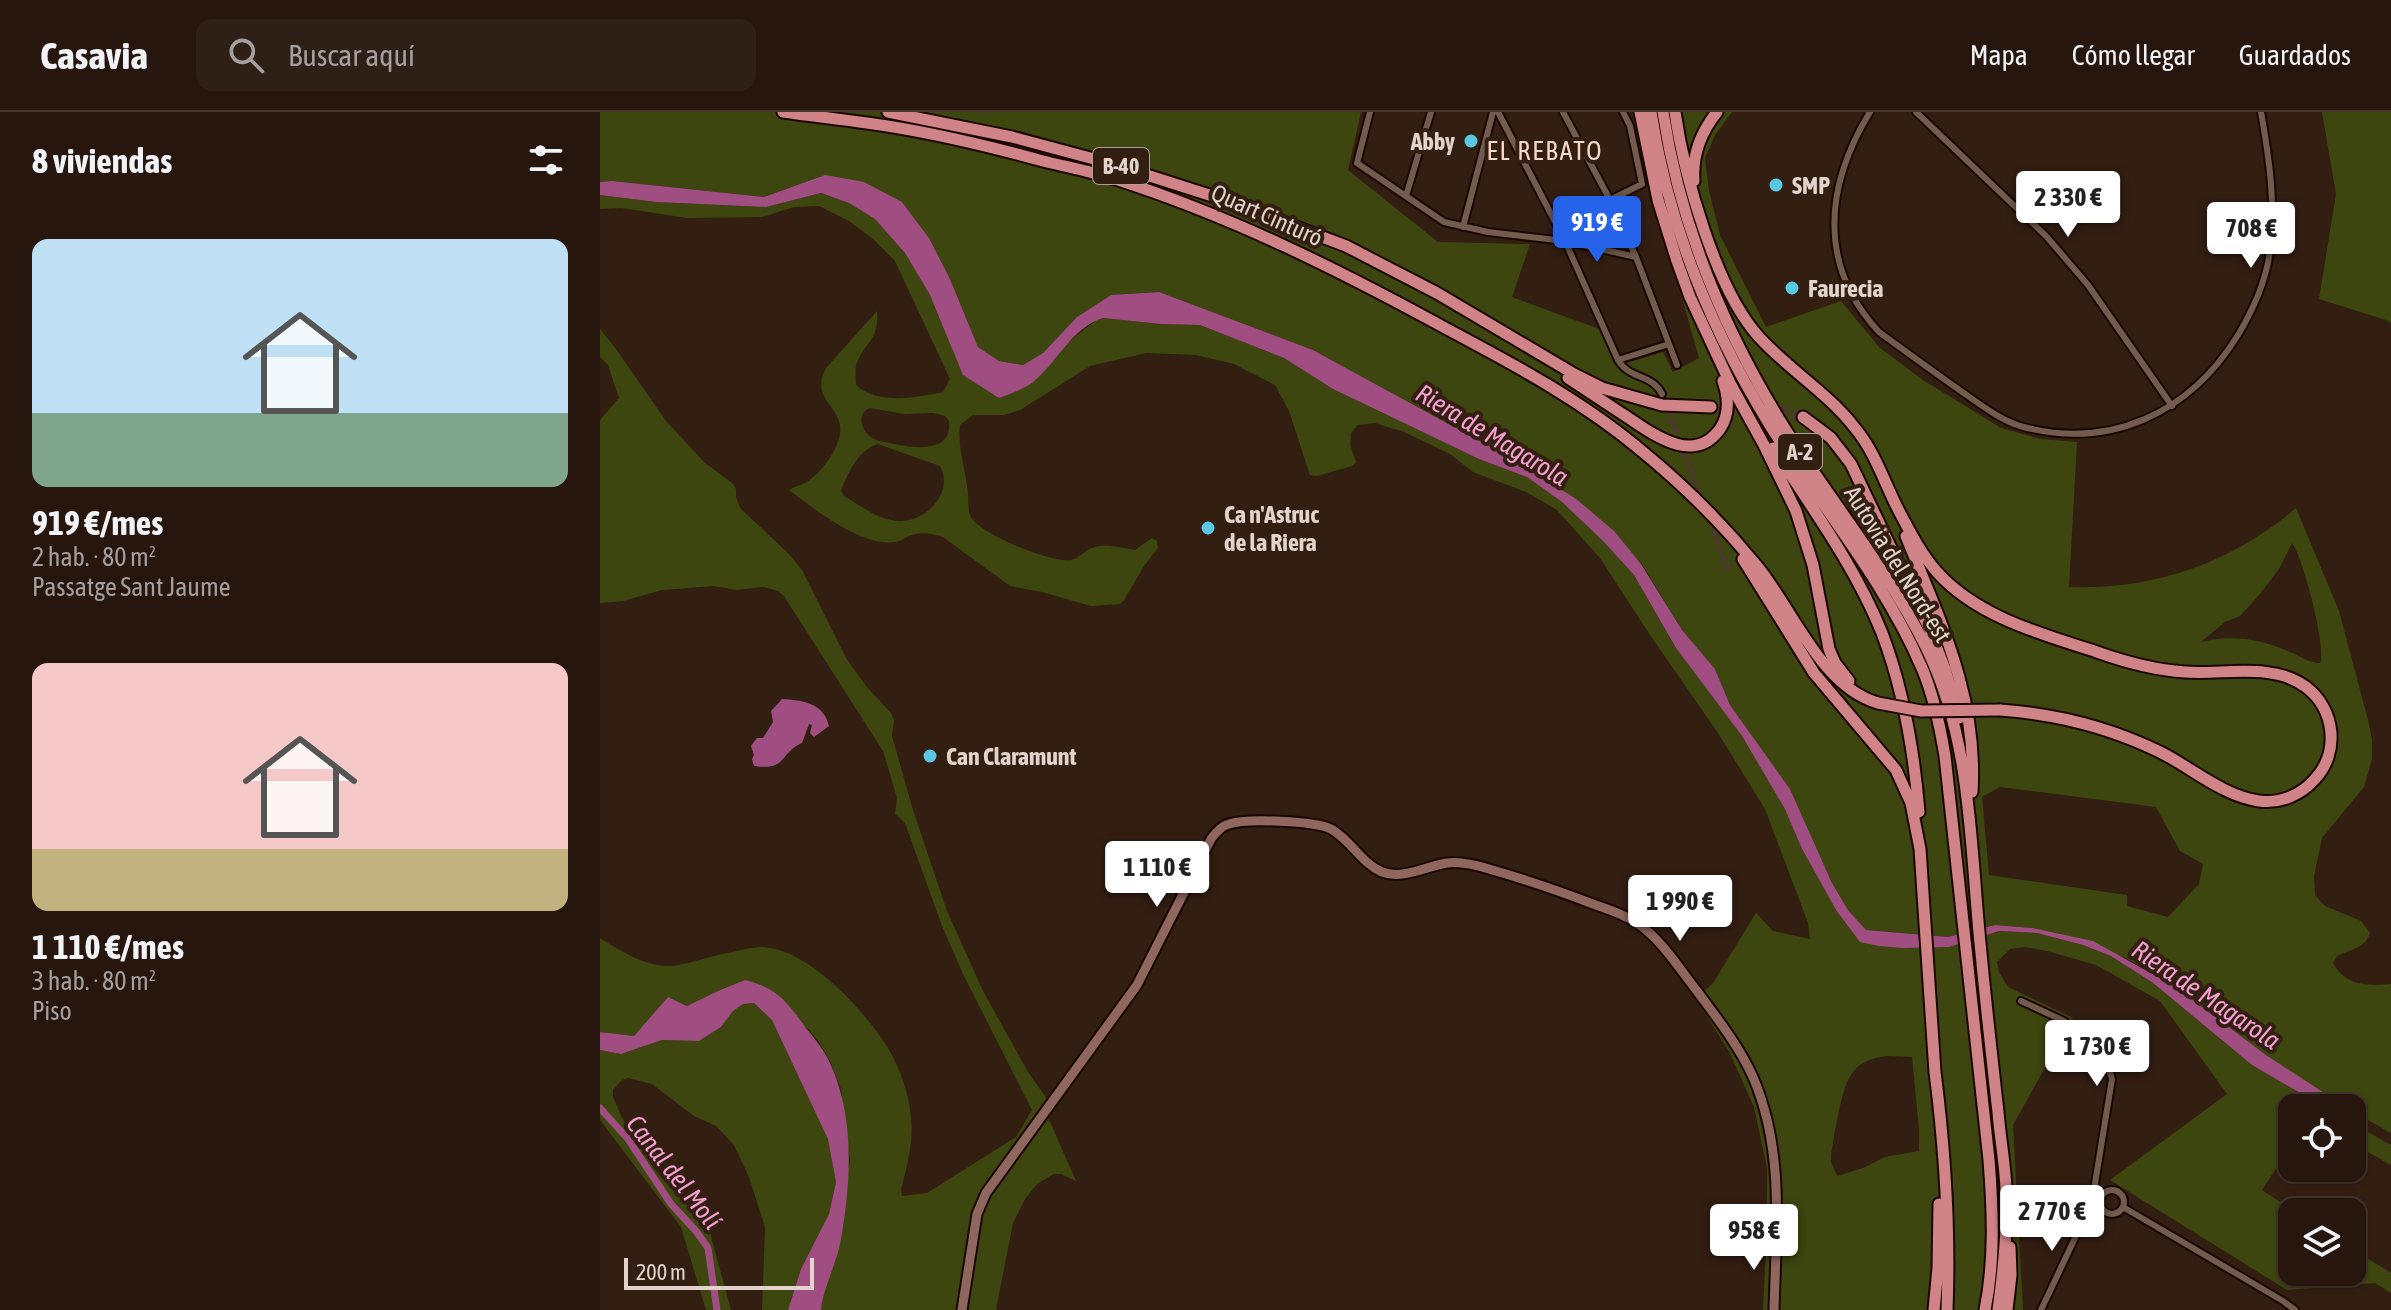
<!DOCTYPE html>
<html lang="es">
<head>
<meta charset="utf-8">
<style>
	body { margin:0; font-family:"Asap Condensed",sans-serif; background:#2e1f17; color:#f1f3f6; height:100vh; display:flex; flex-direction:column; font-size:30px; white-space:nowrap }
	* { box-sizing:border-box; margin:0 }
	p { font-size:26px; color:#a49f9e }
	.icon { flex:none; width:44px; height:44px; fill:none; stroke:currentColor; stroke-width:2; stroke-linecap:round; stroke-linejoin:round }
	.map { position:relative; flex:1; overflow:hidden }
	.details { display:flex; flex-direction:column; background:#26160e; width:600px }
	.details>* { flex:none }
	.controls { position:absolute; left:1678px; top:982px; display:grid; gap:16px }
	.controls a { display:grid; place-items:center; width:88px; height:88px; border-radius:16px; background:#26160e; box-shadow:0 2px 6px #0004,0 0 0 2px #42352e; font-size:40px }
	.scale { position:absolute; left:24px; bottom:20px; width:190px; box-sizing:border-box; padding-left:8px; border:4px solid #e2d4cc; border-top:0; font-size:22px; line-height:28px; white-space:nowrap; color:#e2d4cc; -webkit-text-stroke:6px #331e12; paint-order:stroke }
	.price { position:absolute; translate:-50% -68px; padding:0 18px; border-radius:8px; background:#fff; color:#222; font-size:26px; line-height:52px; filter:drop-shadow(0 2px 4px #0008) }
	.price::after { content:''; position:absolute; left:50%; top:48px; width:24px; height:18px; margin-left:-12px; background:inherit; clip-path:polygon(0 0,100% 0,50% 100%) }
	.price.on { background:#2563eb; color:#fff }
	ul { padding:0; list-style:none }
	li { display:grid; align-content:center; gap:16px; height:424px; padding:0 32px }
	li span { display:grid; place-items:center; height:248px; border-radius:16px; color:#555 }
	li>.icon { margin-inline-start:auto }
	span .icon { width:144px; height:144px; fill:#fffc; stroke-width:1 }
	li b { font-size:34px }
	h2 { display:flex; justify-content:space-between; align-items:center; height:96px; padding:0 32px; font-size:34px }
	header { display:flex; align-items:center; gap:48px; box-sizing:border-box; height:112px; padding:0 40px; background:#26160e; border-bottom:2px solid #42352e }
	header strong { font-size:38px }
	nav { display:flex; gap:44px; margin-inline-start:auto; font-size:28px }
	.search { width:560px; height:72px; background:#2e1f17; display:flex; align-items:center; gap:20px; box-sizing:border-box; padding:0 28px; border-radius:16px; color:#a49f9e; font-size:30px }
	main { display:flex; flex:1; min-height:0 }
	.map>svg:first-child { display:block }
</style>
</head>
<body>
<header>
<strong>Casavia</strong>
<div class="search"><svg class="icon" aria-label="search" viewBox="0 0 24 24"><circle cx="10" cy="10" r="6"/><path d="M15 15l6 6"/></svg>Buscar aquí</div>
<nav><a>Mapa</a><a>Cómo llegar</a><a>Guardados</a></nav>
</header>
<main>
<section class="details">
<h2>8 viviendas<svg class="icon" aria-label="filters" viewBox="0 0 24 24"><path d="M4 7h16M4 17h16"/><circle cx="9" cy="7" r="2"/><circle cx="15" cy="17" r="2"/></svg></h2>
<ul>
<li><span style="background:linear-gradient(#bfe0f5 70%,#7fa58c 0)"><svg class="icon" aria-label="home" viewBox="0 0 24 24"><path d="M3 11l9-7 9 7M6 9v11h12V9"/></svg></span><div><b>919 €/mes</b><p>2 hab. · 80 m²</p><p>Passatge Sant Jaume</p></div></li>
<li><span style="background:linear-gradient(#f6c9c9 75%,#c2b280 0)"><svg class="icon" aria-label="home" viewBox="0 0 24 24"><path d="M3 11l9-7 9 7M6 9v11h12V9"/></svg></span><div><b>1 110 €/mes</b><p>3 hab. · 80 m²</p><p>Piso</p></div></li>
</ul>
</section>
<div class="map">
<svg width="1791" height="1198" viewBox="0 0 1791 1198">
	<rect width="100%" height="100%" fill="#331e12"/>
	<!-- green -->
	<path fill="#3e460f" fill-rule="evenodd" d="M0,0H761L748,58L838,130L930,132L912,185L999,217L1016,254L1063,240L1073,260L1099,246L1038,29L1032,0H1132L1115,23L1105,46L1109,79L1120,123L1166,215L1241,189L1279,235L1323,268L1401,316L1441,327L1477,330L1469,475C1553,478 1632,451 1696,396L1739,499L1768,608L1772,628V647L1764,675L1722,726L1714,764L1715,783L1725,794L1761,809L1770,821C1766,836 1749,838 1737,844L1733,851C1745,874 1768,874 1791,872V1021L1752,999V996H1747L1730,987L1666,943L1574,874L1526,846L1432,816L1395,813L1348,825L1266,818L1248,798L1232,771L1190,677L1130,593L1115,557L1082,518L1042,452L975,386L898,339L713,238L559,180L511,183L477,205L443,241L423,253L399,249L378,235L350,167L329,126L302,90L225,63L164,85L12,69L0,70ZM1692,431C1703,445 1727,536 1720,551C1709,551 1700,544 1690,540C1662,527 1631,522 1601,530L1625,510L1640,504L1659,483L1679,457ZM1400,675L1556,695L1580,739L1603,752L1599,772L1568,805L1527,794V783L1389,763L1382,685Z
		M1722,0H1791V212L1789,209L1719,187L1736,82Z
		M221,81L249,91L275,107L305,141L330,183L399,286L495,209L503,206L561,212L600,213L684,246L733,277L879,347L927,365L962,390L1003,429L1034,463L1076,536L1142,624L1186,697L1202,737L1236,798L1279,834L1349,835L1399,819L1437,821L1483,833L1511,844L1553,871L1652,953L1726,996H1692V1032L1662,1078L1695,1100H1692V1160H1752V1137L1791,1161V1181L1775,1171L1687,1178L1510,1068L1627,982L1560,889L1496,853L1447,839L1425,835L1410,837L1397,850L1399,860L1408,875L1473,906L1413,1013L1423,1198H1163L1167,1119V1056L1154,995L1130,941L1096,887L1113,871L1156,801L1173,819L1210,827L1208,811L1165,697L1118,621L1050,523L1000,446L957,398L926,380L873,360L850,342L804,320L775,311L758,313L751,321L750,332L756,350L752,354L717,364L710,363L689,299L675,273L634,252L596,243L546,241L490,254L420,298L404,303H373L360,313C357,335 366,359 368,381C369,388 367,398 371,405C379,422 452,451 471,448C479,447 484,438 492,436C505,431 522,436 535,438L552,426L557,429L558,436L544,454L524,488L520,492L491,494L442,480L410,474L343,425C331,421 318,419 307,425C302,427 301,429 295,430C262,435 214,397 189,378C196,374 205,372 211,367C225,356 243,331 240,313C236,291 211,285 226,256L277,199C280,228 263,232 256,253C255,259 256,268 256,273C278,293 316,286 343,280L350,267L295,149L273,127L249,109L219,94L194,95L162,105L87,106L22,96L0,97V83L56,90L166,95ZM270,296L304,302L333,301L345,304L349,309C353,343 311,336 290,331C285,330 277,329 272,326C261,319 256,301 270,296ZM278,332L340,354C355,381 324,412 297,409C277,407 261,394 244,384L241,379C248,361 258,338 278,332ZM1287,944L1312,945L1319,1017V1039L1285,1045L1263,1056L1237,1064L1231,1050V1043C1233,1029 1235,1017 1238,1004C1245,971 1249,948 1287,944Z
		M0,217L16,237L66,309L105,351L132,371L136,377V385L140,396L189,442L202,458L246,546L266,574L291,601L294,608L292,624L313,698L347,799L383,879L428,960L454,997L447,1003L476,1069L461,1062H454L437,1072L425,1087L413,1111L396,1198H221L250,1049L241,977L230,949L219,930L207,916L145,868L120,878L87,894L68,885L34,924L0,920V826C24,841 50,858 79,853C95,850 111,844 127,841C138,839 151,835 163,835C210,838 264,898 288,936C300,956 309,982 311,1005C314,1028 307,1055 301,1077L302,1084L327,1081L416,1025L432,998L364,864L342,814L305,711L295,702L297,686L283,639L184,484L178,479L164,475L136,478L114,474L62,478L23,489L0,491V308L19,286L8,253L0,245Z
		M154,891L172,908L229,1027L236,1070L229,1102L201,1157L188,1198H162L165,1115L149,1065L134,1033L116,1014L94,1004L52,972L28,966L22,968L13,978V985L22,1006L55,1058L103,1110L110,1121L131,1198H106L81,1115L0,1008V938L21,942L62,928L99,929L121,915L133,899L143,892Z
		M1752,1011L1791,1033V1053L1752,1031Z"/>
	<!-- water -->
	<path fill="#a04e81" d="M225,63L264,70L302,90L329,126L350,167L378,235L399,249L423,253L443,241L477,205L511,183L559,180L713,238L898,339L975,386L1014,419L1041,452L1082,518L1115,557L1130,593L1190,677L1232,771L1248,798L1266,818L1348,825L1395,813L1432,816L1493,829L1574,874L1666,943L1747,996H1726L1652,953L1553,871L1511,844L1483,833L1437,821L1399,819L1349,835L1303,836L1279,834L1260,830L1236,798L1202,737L1185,697L1142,624L1076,536L1034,463L1003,429L962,390L927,365L879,347L733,277L684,246L600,213L561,212L503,206C471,216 458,250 433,270C424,277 410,282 399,286L363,263L330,183L305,141L275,107L249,91L221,81L166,95L56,90L0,83V70L12,69L164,85Z
		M182,587C202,588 224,591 229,614L214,625L210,621L212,613L209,612L202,631C179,641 188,659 154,654L152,647L154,643L151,634L157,626H163L173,610L171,599Z
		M145,868C179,877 186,889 206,916C215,927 224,938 230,951C255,1005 251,1070 241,1127C237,1151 224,1173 221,1198H188L201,1157L229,1102L236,1070L228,1027L172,908L154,891L143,892L133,899L121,915L99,929L62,928L21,942L0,938V920L34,924L68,885L87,894L120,878Z"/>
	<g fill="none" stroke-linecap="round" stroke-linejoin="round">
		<!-- canal -->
		<path stroke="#a04e81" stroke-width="7" d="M0,996L28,1027L71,1092L96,1119L108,1136L117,1198"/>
		<!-- minor-tunnel -->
		<path stroke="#4d392e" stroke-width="6" stroke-dasharray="6 3" stroke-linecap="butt" d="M1062,282L1103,391
			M1107,402L1128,459"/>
		<!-- motorway-tunnel -->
		<path stroke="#4d392e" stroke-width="11" stroke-dasharray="11 5.5" stroke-linecap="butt" d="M1111,295L1189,300L1203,305"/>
		<defs>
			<path id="minor" d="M770,0L757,51L844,110L888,120L965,129L1036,145
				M898,0L965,129L1018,248C1030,268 1051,261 1062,282
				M963,0L1010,88L1036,145L1077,253
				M1270,0C1225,74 1217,153 1279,220C1305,239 1331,258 1358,277C1377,290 1398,307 1420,314C1510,339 1590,301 1638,223C1653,198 1666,169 1670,139C1676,93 1669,45 1661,0
				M1316,0L1446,124L1488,173L1572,294
				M806,84L831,0
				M1010,88L1042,72L1030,14L1023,0
				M863,115L893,0
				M1018,248L1069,232
				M1421,889L1464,909L1507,951L1512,967L1492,1090L1441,1198
				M1500 1090a12 12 0 1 1 24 0a12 12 0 1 1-24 0Z
				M1523,1095L1683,1189L1695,1198"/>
			<path id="secondary" d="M362,1198L377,1102L386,1081L537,873L611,727C616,720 621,714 629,712C646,706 715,709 731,717C751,728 761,751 782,760C802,768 827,754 847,751C861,749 876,753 889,757C924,767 959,779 993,792C1007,797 1024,802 1037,811C1061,827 1079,856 1097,879C1117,906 1139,934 1153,965C1185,1039 1176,1120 1174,1198"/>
			<path id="motorway" d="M183,0C211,4 239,7 267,11C326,19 385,33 443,49C468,55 494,60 518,68C633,105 741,159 847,217C915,253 984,290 1043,340C1087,376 1121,410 1157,454C1192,496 1221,575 1278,591
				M288,0L412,25L509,51L628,89L746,134L837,181L974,262L1002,276L1062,293L1111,295
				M1040,0L1058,88L1077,149L1090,185L1131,273L1164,333L1196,399L1213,453L1229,537L1235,551L1249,569
				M1051,0C1068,113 1111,218 1171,315C1221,394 1285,469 1322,556C1334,584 1340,614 1345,644L1389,1048C1393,1098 1395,1149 1385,1198
				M1063,0C1080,114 1126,223 1187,320C1233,392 1288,458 1326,535C1373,630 1370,738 1381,841C1386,894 1392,947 1398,1000C1400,1026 1405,1051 1406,1077C1408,1113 1403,1162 1398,1198
				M1075,0C1084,63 1116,178 1159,225C1189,258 1228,281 1255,316C1276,341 1285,373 1300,401C1311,422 1322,443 1337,460C1377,505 1442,522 1497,540C1525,550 1554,558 1585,560C1623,563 1673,550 1706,575C1735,597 1740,640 1715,667C1701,683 1680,692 1659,689C1623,684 1592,656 1560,640C1509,615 1457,602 1400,598
				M1094,69C1092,43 1101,20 1117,0
				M968,266C986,278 1003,289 1021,301C1048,318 1092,356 1120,317C1130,302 1129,286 1123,269
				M1203,305L1231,326L1251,352L1329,516L1345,557L1359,606
				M1173,336C1212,396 1255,454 1282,521C1304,579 1314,639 1319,700
				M1306,424C1340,509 1378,585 1372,680
				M1143,447L1214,561L1296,658L1311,691L1320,737L1335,960C1345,1038 1350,1119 1347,1198
				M1334,1198L1338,1156L1339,1092
				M1407,1198L1411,1163L1410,1135"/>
		</defs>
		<!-- minor casing -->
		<use href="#minor" stroke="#1a0701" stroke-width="10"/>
		<!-- secondary casing -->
		<use href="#secondary" stroke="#1a0701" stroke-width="13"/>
		<!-- motorway casing -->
		<use href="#motorway" stroke="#1a0701" stroke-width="15"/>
		<!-- minor -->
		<use href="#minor" stroke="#735b4d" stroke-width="6"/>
		<!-- secondary -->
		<use href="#secondary" stroke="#8f675f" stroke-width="9"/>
		<!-- motorway -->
		<use href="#motorway" stroke="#d18488" stroke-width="11"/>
		<defs>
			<path id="motorway-bridge" d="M1278,591L1321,599L1400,598"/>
		</defs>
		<!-- motorway-bridge casing -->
		<use href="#motorway-bridge" stroke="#1a0701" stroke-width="15" stroke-linecap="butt"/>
		<!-- motorway-bridge -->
		<use href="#motorway-bridge" stroke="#d18488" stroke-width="11"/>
	</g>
	<!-- markers -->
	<g fill="#5ac8e5" stroke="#331e12" stroke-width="3">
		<circle cx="871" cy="29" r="8"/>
		<circle cx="1176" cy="73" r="8"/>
		<circle cx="1192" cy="176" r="8"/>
		<circle cx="608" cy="416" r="8"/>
		<circle cx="330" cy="644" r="8"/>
	</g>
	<g text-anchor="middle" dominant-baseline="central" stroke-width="8" stroke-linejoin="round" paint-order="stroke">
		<!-- shield labels -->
		<g fill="#331e12" stroke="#ae9d94" stroke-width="2">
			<rect x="493" y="36" width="56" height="36" rx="6"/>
			<rect x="1178" y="322" width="44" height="36" rx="6"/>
		</g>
		<g font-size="22" font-weight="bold" fill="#e2d4cc">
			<text x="521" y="54">B-40</text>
			<text x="1200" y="340">A-2</text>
		</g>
		<!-- poi labels -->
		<g font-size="24" font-weight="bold" fill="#e2d4cc" stroke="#331e12" text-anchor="start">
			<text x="855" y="29" text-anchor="end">Abby</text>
			<text x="1192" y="73">SMP</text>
			<text x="1208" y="176">Faurecia</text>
			<text x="624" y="402">Ca n'Astruc<tspan x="624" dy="28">de la Riera</tspan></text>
			<text x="346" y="644">Can Claramunt</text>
		</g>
		<!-- street labels -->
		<g font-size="24" fill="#e2d4cc" stroke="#331e12">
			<text transform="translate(667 103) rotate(24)">Quart Cinturó</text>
			<text transform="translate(1298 452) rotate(58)">Autovia del Nord-est</text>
		</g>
		<!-- neighbourhood labels -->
		<g font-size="26" letter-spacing="2" fill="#f7d9c9" stroke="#331e12">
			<text x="945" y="39">EL REBATO</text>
		</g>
		<!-- water labels -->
		<g font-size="26" font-style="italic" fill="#f79ed4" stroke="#331e12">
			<text transform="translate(892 323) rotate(31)">Riera de Magarola</text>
			<text transform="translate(1606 883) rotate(34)">Riera de Magarola</text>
			<text transform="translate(74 1060) rotate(52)">Canal del Molí</text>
		</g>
	</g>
</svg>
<div class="controls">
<a><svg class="icon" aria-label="locate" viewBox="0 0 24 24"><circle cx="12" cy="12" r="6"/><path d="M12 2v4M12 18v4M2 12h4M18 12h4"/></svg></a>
<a><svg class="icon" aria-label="layers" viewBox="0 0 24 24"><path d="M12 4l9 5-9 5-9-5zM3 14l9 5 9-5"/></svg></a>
</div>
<div class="scale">200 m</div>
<b class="price" style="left:1468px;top:127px">2 330 €</b>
<b class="price on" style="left:997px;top:152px">919 €</b>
<b class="price" style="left:1651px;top:158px">708 €</b>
<b class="price" style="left:557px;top:797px">1 110 €</b>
<b class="price" style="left:1080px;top:831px">1 990 €</b>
<b class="price" style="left:1497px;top:976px">1 730 €</b>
<b class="price" style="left:1452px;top:1141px">2 770 €</b>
<b class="price" style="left:1154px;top:1160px">958 €</b>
</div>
</main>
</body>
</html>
